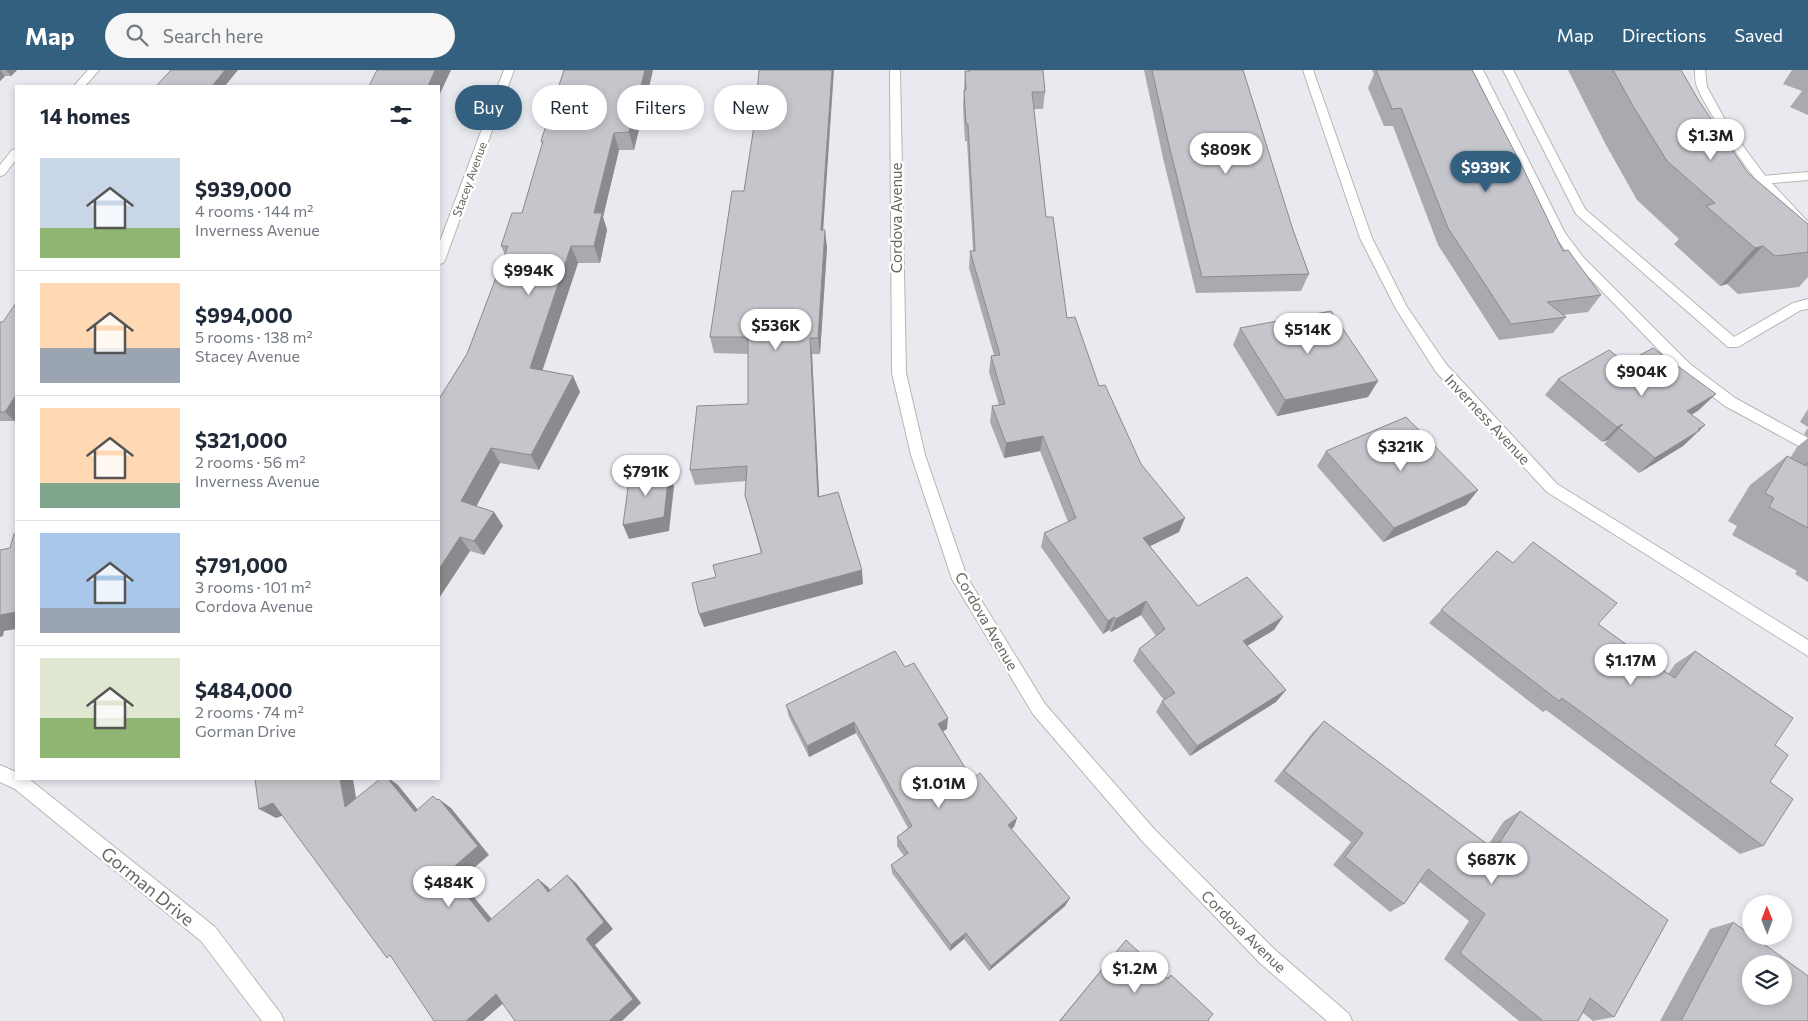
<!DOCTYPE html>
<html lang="en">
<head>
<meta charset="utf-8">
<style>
	body { margin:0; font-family:Commissioner,sans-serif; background:#f6f6f7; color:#1f2937; height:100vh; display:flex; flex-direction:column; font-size:19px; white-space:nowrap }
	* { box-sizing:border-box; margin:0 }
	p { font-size:16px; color:#747a83 }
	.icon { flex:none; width:28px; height:28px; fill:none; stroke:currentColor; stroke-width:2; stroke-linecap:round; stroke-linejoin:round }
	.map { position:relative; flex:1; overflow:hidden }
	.side { position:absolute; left:15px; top:15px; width:425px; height:695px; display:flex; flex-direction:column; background:#fff; border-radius:0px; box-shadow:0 2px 8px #0003 }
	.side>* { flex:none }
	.hud { position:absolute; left:455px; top:15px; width:475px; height:45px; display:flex; gap:10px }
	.needle { width:32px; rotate:359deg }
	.fabs { position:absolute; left:1742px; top:825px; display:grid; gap:10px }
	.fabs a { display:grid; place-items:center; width:50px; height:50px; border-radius:50%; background:#fff; box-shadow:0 2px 8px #0003; font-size:25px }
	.price { position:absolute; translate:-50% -42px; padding:0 11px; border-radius:18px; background:#fff; color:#222; font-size:16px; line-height:32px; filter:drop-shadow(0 1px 2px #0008) }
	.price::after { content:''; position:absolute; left:50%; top:30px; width:15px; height:11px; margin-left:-8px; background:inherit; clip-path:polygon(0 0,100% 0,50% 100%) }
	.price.on { background:#32607e; color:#fff }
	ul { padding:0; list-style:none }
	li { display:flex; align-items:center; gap:15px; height:125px; padding:0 25px }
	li+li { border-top:1px solid #e0e1e3 }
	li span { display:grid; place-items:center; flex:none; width:140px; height:100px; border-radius:0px; color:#555 }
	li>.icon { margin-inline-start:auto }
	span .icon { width:60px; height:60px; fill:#fffc; stroke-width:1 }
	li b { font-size:21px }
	h2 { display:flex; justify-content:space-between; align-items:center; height:60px; padding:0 25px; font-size:21px }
	.tag { padding:0 18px; border-radius:22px; background:#fff; box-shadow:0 2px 8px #0003; font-size:18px; line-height:45px }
	.tag.on { background:#32607e; color:#fff }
	header { display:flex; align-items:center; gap:30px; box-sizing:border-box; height:70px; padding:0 25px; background:#32607e; color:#fff }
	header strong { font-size:24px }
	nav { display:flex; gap:28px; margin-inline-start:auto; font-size:18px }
	.search { width:350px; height:45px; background:#f6f6f7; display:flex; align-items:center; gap:12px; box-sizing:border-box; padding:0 18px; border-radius:28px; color:#747a83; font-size:19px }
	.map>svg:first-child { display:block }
</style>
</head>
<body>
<header>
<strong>Map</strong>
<div class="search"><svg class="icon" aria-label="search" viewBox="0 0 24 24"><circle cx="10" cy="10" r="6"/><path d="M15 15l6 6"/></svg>Search here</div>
<nav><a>Map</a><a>Directions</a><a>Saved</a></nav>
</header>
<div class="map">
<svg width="1808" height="951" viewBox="0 0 1808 951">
	<rect width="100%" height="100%" fill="#e9e9f0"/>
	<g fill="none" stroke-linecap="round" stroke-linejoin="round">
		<defs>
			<path id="service" d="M1473,0H1483L1565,163L1583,187L1690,294L1735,328L1808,368V381L1725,336L1680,302L1575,193L1554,165Z
				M1503,0H1513L1585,139L1734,267L1793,233L1808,229V239L1801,240L1738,277H1728L1576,144Z
				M1808,102V110L1762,114L1756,110L1762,106Z"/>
			<path id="minor" d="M504,0H514L445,190L443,193L439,194V174Z
				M890,0H900L906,303L925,385L967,507L1045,634L1155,760L1274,879L1349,944L1352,951H1327L1260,893L1143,772L1033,644L952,509L911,385L892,303Z
				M1303,0H1313L1372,168L1407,237L1446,294L1557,414L1808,570V586L1547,422L1436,302L1396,239L1360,168Z
				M1695,0H1705L1707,17L1729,57L1766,107L1808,152V162C1781,154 1710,47 1698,19C1695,13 1695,6 1695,0Z"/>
			<path id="tertiary" d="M88,0H99L85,16H74Z
				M16,79V90L4,105L0,106V95L12,80Z
				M0,695L16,702V709H29L215,857L281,944L284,951H262L201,871L15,719L0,712Z"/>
		</defs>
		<!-- service casing -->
		<use href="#service" stroke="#b6b6b1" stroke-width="2"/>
		<!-- minor casing -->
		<use href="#minor" stroke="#b6b6b1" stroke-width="2"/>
		<!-- tertiary casing -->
		<use href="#tertiary" stroke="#b6b6b1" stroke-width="2"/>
		<!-- service -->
		<use href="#service" fill="#fff" fill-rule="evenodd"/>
		<!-- minor -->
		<use href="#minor" fill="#fff" fill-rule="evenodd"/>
		<!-- tertiary -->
		<use href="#tertiary" fill="#fff" fill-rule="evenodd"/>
	</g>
	<!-- wall -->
	<path fill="#a9aaaf" d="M0,0H17L11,6H5L0,11Z
		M653,0L634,80H619L603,147L607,160L600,193H578L542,300L573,306L580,322L539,400L500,393L476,436L494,442L503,456L484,485L470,481L439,528V329L467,284L505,185L501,176L522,143L542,75L541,71Z
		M968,0H1043L1045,22L1043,39H1034L1046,147L1067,248L1099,316L1141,394L1179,462L1150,476L1198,536L1274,560L1247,576L1286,620L1276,632L1190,686L1156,642L1162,631L1164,630L1133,591L1139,579L1156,566L1141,545L1111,562L1109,560L1103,564L1041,477L1044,463L1068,452L1040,381L1004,388L990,352L992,336L999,335L989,302L991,286L994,285L969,198L970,181H973L967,71H965L963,37L965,1H968Z
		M1144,0H1243L1293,160L1309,204L1301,221L1196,223L1163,88Z
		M1372,0H1472L1563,181L1601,225L1588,242L1563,245L1566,247L1553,263L1499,270L1438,175L1393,56H1384L1368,18L1374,4Z
		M1568,0H1681L1699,31L1748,103L1808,154V207L1799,217L1738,224L1727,214L1720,216L1674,174L1679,169L1637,130L1606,75Z
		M1792,0H1808V45L1790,37L1802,21L1783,14Z
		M754,56L823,160L827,177L820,284H812L819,427L863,514L704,557L716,507L761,483L745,425L746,411L695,415L690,400L748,334V284L714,283L710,267L744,121Z
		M0,252H3L15,351H0Z
		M1240,258L1378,311L1368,327L1277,346L1233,275Z
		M1626,293L1699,340L1691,345L1705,355L1683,376L1639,403L1604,374L1608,370L1602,372L1545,325L1558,309Z
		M1808,339V357L1800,352Z
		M1808,358V367L1804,364Z
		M1808,368V512L1795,504L1797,501L1732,465L1737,456L1728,451L1750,415L1787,386L1790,388L1797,377Z
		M1326,381L1478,420L1466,435L1383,472L1317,396Z
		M1497,481L1598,554L1656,596L1668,604L1675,594L1695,581L1775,675L1763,776L1740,784L1546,640L1543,642L1429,553Z
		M905,597L947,659L943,661L972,709L1017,748L1014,757L1011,759L1070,828L1065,836L989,901L964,869L950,881L892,803L891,795L904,786L897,776V767L908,758L856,663L809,687L789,647L786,635Z
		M1324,651L1488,775L1504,751L1520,741L1614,947L1593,951L1583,943L1578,951H1519L1444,889L1469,851L1420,812L1404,834L1390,842L1333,795L1351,772L1274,711L1313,662Z
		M1733,852L1808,951H1660L1710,859Z
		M1126,870L1167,908L1171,905L1209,951H1059L1120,877Z"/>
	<!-- shaded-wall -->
	<path fill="#8a8b8e" d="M0,0L5,6L0,11Z
		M6,0H17L11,6Z
		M225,0H238L225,16H212Z
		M435,0H451L439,26V16H428Z
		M645,0H653L634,80L629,62Z
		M832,0H834L822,177L821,160Z
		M614,63L619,80L603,147L607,160L600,193L594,176V143Z
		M825,160L827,177L820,284L818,268Z
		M571,176L578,193L538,314L530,298Z
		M1763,176L1727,214L1720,216L1755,178Z
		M810,268L812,284L820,442L818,427Z
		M573,306L580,322L539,400L531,385Z
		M1378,311L1368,327L1277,346L1285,330Z
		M1716,324L1699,340L1671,357L1687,341Z
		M16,325V349L15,351L5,342Z
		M1623,354L1608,370L1602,372L1617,357Z
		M1705,355L1683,376L1639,403L1655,388Z
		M1043,366L1040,381L1004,388L1006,373Z
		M491,378L500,393L471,446L461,431Z
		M669,402L674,417L669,461L629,469L623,455Z
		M1478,420L1466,435L1383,472L1394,458Z
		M494,442L503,456L484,485L474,471Z
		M1185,448L1179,462L1138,482L1143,468Z
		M460,467L470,481L439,528V499Z
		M862,500L863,514L704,557L699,544Z
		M1146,531L1141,545L1111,562L1116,549Z
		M16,542V559L4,561L3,566L0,567V545Z
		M1114,547L1109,560L1103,564L1108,551Z
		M1283,547L1274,560L1235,583L1243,571Z
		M1286,620L1276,632L1190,686L1197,676Z
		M948,648L947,659L937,665L938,654Z
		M854,652L856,663L809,687L807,676Z
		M340,709H353L359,746L345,737Z
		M388,709H390L398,715L427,751L415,742Z
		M433,726L442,733L439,729L451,738L489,785L460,810L500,859L488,852L448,802L437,730Z
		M273,733L290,743L276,748L259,739Z
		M1017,748L1014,757L1005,764L1008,755Z
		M567,805L576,813L613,859L595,875L641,933L622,951H609L586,869Z
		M538,809L548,817L558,829L548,822Z
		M1070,828L1065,836L989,901L991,896Z
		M966,863L964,869L950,881L951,875Z
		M496,924L508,929L483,951H466Z"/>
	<!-- building -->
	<path fill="#c5c6cb" stroke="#8a8b8e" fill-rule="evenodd" d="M171,0H225L212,16H156Z
		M377,0H435L428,16H369Z
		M564,0H645L629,62L614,63L594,143H602L594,176H571L530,298L573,306L531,385L491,378L461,431L494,442L474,471L460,467L439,499V329L467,284L508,176H501L512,143H522L543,71H541Z
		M759,0H832L821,160H825L818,268H810L818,427L838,422L862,500L699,544L692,513L716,507L713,495L762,483L745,425L747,396L690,400L697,336L748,334V267H710L732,121H744L754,56Z
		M970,0H1043L1045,22H1032L1046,147H1053L1067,248L1075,247L1099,316L1105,315L1141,394L1185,448L1143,468L1198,536L1247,507L1283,547L1243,571L1286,620L1197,676L1162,631L1175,623L1139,579L1165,559L1146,531L1116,549L1114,547L1108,551L1044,463L1076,448L1043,366L1006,373L992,336L1005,334L991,286L1000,285L970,181H975L968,54H966L964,20H966L965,1H970Z
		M1152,0H1243L1293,160L1309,204L1202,207L1168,71Z
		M1376,0H1472L1522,96L1563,181L1568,180L1601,225L1547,232L1566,247L1511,254L1448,158L1401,38L1392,39Z
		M1613,0H1681L1699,31L1748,103L1808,154V182L1775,186L1763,176L1755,178L1706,136L1715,133L1667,91L1633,36Z
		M16,233V325L5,342H0V252H3Z
		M1331,241L1378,311L1285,330L1240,258Z
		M1653,278L1716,324L1687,341L1705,355L1698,359L1700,360L1655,388L1619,358L1623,354L1617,357L1558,309L1609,280L1626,293Z
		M1406,347L1478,420L1394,458L1326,381Z
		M1787,386L1806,396L1808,392V458L1769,437L1774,428L1765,423Z
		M669,402L664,447L623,455L630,403Z
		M16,463V542L0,545V480L10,478L14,464Z
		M1533,472L1617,533L1598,554L1656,596L1675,608L1695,581L1793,648L1775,675L1788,685L1770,712L1793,729L1763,776L1562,628L1559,631L1441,540L1497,481L1513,493Z
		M895,581L905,597L914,593L948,648L938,654L972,709L980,703L1017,748L1008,755L1070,828L991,896L966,863L951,875L891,795L908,783L897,767L912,756L854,652L807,676L786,635Z
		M1324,651L1495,780L1520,741L1668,850L1614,947L1590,928L1578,951H1543L1460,883L1485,844L1428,799L1404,834L1345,787L1363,763L1284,701Z
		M255,709H340L345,737L380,709H388L415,742L433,726L437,730L439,729L478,776L448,802L488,852L538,809L548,822L567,805L604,852L586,869L633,929L609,951H515L496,924L466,951H434L390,885L387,888L273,733L259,739Z
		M1733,852L1751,865V866H1753L1808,906V951H1681ZM1751,894H1784V926H1751Z
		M1126,870L1168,909L1171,905L1213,944L1208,950L1209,951H1060Z"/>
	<g text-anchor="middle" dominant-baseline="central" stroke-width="5" stroke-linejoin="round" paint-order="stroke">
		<!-- far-street labels -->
		<g font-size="12" fill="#676660" stroke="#fff">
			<text transform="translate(469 109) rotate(-70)">Stacey Avenue</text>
		</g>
		<!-- street labels -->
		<g font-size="15" fill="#676660" stroke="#fff">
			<text transform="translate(896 148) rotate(-90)">Cordova Avenue</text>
			<text transform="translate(1488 349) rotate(47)">Inverness Avenue</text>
			<text transform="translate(987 551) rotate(60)">Cordova Avenue</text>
			<text transform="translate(1244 861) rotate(44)">Cordova Avenue</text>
		</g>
		<!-- near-street labels -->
		<g font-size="18" fill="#676660" stroke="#fff">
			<text transform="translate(148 816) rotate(39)">Gorman Drive</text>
		</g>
	</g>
</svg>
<div class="fabs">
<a><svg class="needle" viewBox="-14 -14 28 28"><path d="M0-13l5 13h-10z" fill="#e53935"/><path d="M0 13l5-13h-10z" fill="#747a83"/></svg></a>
<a><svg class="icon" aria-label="layers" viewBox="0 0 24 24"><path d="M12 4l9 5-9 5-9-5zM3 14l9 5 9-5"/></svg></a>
</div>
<b class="price" style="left:1711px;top:91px">$1.3M</b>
<b class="price" style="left:1226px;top:105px">$809K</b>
<b class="price on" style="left:1486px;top:123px">$939K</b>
<b class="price" style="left:529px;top:226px">$994K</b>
<b class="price" style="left:776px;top:281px">$536K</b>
<b class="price" style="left:1308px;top:285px">$514K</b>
<b class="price" style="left:1642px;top:327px">$904K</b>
<b class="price" style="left:1401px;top:402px">$321K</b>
<b class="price" style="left:646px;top:427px">$791K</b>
<b class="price" style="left:1631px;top:616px">$1.17M</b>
<b class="price" style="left:939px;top:739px">$1.01M</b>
<b class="price" style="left:1492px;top:815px">$687K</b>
<b class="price" style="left:449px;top:838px">$484K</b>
<b class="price" style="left:1135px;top:924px">$1.2M</b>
<div class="hud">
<a class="tag on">Buy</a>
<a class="tag">Rent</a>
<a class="tag">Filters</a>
<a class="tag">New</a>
</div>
<section class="side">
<h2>14 homes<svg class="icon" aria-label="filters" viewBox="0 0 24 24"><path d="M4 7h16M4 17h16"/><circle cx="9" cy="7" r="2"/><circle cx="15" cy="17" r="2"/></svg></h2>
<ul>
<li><span style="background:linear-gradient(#c9d6e8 70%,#8fb573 0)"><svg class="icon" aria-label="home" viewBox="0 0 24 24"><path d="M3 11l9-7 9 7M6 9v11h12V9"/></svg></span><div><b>$939,000</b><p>4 rooms · 144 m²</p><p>Inverness Avenue</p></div></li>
<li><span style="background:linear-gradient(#ffd9b3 65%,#9aa5b1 0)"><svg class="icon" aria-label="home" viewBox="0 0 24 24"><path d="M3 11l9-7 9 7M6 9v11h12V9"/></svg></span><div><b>$994,000</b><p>5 rooms · 138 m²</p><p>Stacey Avenue</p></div></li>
<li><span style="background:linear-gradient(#ffd9b3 75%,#7fa58c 0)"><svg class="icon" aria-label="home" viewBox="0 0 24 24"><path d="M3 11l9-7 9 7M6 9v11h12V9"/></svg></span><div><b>$321,000</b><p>2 rooms · 56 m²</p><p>Inverness Avenue</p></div></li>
<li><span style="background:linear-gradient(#a9c7e8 75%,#9aa5b1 0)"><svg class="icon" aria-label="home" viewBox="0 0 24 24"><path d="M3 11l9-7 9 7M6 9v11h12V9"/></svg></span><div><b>$791,000</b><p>3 rooms · 101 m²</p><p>Cordova Avenue</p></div></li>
<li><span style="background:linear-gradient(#dfe7d0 60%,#8fb573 0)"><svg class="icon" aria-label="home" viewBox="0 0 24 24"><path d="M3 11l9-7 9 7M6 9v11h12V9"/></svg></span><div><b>$484,000</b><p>2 rooms · 74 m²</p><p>Gorman Drive</p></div></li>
</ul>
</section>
</div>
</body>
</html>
